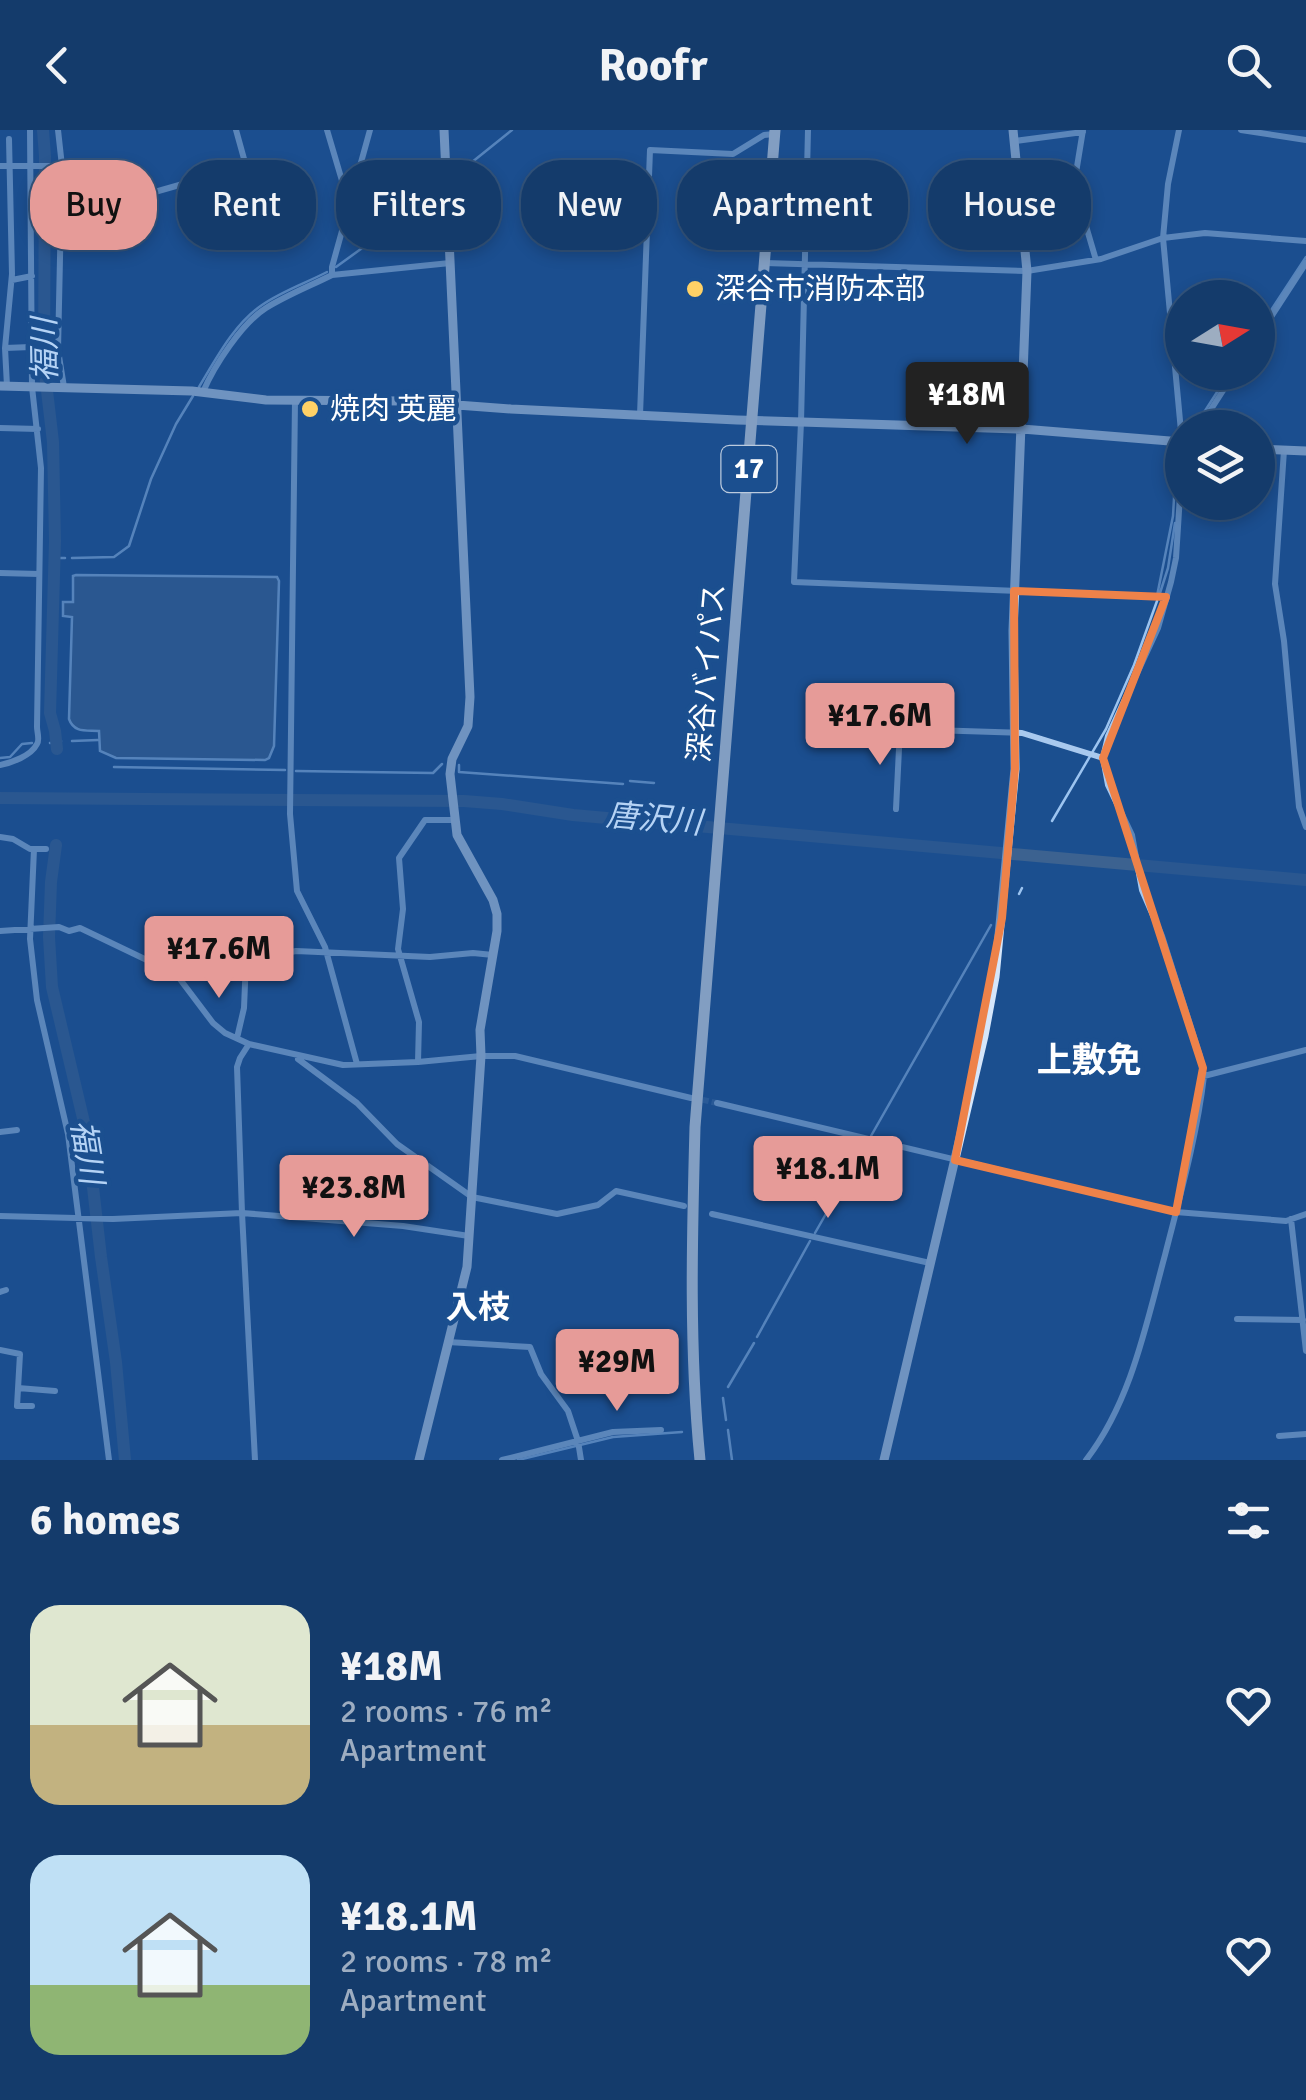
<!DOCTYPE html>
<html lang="en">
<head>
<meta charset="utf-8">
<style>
	body { margin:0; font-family:Signika,"Noto Sans JP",sans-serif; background:#214673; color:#f1f3f6; height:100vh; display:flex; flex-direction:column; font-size:38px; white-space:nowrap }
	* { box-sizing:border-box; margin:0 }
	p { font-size:32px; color:#9dadc1 }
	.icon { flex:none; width:55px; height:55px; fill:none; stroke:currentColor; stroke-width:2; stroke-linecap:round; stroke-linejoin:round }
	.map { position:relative; height:1330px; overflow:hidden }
	.sheet { display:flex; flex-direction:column; background:#143b6b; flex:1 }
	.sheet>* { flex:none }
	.guide { position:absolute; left:30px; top:30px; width:1248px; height:90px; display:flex; gap:20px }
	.needle { width:65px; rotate:79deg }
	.fabs { position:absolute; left:1165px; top:150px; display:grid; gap:20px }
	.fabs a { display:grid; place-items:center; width:110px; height:110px; border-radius:50%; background:#143b6b; box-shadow:0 5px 15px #0003,0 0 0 2px #33557e; font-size:50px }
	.price { position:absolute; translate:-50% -85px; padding:0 22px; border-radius:10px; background:#e69b98; color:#111; font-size:32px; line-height:65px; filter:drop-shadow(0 2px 5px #0008) }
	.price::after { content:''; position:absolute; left:50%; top:60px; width:30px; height:22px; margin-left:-15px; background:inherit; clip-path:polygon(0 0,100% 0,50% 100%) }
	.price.current { background:#222; color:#fff }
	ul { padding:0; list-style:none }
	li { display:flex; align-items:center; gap:30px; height:250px; padding:0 30px }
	li span { display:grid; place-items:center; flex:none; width:280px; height:200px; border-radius:30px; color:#555 }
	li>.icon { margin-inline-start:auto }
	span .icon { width:120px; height:120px; fill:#fffc; stroke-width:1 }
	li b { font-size:42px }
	h2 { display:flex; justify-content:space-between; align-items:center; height:120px; padding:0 30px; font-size:42px }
	.chip { padding:0 35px; border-radius:40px; background:#143b6b; box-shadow:0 5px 15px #0003,0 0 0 2px #33557e; font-size:35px; line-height:90px }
	.chip.current { background:#e69b98; color:#111 }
	header { display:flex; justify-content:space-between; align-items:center; height:130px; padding:0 30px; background:#143b6b; font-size:45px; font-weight:700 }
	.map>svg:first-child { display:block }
</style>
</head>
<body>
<header><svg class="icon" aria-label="back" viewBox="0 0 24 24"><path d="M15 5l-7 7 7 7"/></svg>Roofr<svg class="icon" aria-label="search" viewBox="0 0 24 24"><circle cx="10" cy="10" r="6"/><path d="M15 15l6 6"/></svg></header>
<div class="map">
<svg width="1306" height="1330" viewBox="0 0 1306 1330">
	<rect width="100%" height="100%" fill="#1b4f8f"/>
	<!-- water -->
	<path fill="#3c6290" stroke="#9cc4f0" stroke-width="2.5" d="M76,445L277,447L279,451L274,616L269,628L265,630L116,628L100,621L99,601C86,600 74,603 69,589L72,487L63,486V472H73V446Z"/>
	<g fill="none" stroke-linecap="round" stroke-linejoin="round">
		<!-- stream -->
		<path stroke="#9cc4f0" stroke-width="2.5" d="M451,49L512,0
			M336,137L383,103L444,54
			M1258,200L1306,127
			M199,257C216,229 234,194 262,175C282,161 306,153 327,142
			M1194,298L1230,242
			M1179,335L1182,318
			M55,428H65
			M72,428L114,427L129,416L151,349L176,294L193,266
			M1160,463L1168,438L1175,393
			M1157,466L1173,386L1177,316
			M72,611L98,610
			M50,613L61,611
			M0,628L10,627L22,614L32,613
			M459,635V642L623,654
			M114,637L285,640
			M296,641L433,643L442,634
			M630,651L654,653
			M1052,691L1106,599L1134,535L1157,471
			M1019,764L1022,758
			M871,1006L991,795
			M815,1103L866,1014
			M757,1207L810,1111
			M728,1257L754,1213
			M723,1268L726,1290
			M728,1300L732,1330
			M518,1330L613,1307L682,1302"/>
		<!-- river -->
		<path stroke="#3c6290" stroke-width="12" d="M43,0L45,26L44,235L53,312L55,411L50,583L55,601L57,619
			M0,668L464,671L502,674L573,685L1306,750
			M56,715L51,752L49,807L52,857L87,1005L101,1127L116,1232L125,1330"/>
		<!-- street-tunnel -->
		<path stroke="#3d69a0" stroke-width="6" stroke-dasharray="6 3" stroke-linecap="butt" d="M694,968L717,973"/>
		<!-- street -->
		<path stroke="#a9c9ee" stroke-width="6" d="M58,0L62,36L58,220L64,257
			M327,0L348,71
			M370,0L332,137V145L450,133
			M808,0L801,292L794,452L1166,467
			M1083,0L1074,55L1096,130
			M1179,0L1168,54L1163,108L1182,312
			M1241,0L1306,10
			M1015,11L1083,2
			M0,36H62
			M60,89L246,36L236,0
			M765,133L1027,141L1101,129L1163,108L1205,103L1306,111
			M12,150L32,146
			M1258,207L1306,133
			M5,218L31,217
			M7,256L5,218L12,144L9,9
			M203,262C214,236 242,193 266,178C287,165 310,156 332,145
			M295,270L290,684L297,761L325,817L357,934
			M640,285L650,20L733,24L764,5L774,4
			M0,298L38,299
			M1199,298L1235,242
			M1284,320L1275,454L1284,511L1299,677L1306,697
			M0,443L39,444
			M0,635C11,633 31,626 37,614C40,610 37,602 37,597L41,338L32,257L30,0
			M896,679L900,599L1022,603L1103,628
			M0,707L13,709L30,719H46
			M34,719L30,809L37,870L68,1004L109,1330
			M0,801L59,797L69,801L80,798L176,844L213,893L225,903L249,914L343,935L418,932L481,926H515L691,968
			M177,844L296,821L430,827L473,823L493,825
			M237,908L244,878L246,830
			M249,914L240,928L237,937L242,1083L255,1330
			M298,929L357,973L397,1014L472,1067L557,1084L598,1075L616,1061L684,1076
			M418,932L419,892L398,819L403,779L399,728L425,690H454
			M1204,946L1306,920
			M717,973L1176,1082L1286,1091L1306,1084
			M0,1002L17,1000
			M712,1084L930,1133
			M0,1086L113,1089L242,1083L403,1096L469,1106
			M1291,1089L1306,1221
			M0,1162L6,1160
			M1237,1189L1303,1190
			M448,1212L530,1217L541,1244L568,1281L578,1311L581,1330
			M0,1220L20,1224L17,1276H32
			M18,1258L55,1261
			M1279,1306L1306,1304
			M502,1330L613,1302L661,1300
			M1086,1330C1131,1272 1146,1195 1165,1125C1180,1066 1197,1006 1204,946L1200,926L1162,806L1142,760L1132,705L1108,655L1103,628L1108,606L1158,498L1171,452L1176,428L1182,334"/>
		<!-- secondary -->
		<path stroke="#d6e6fa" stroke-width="9" d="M0,256L192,261L266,270L404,271L511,279L737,290L1022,299L1182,312
			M1258,319L1306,321
			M419,1330L467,1137L481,926L480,900L497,801V784L493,770L457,705L450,644L452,629L468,596L470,567L444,0
			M884,1330L984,906L995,847L1015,639L1013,501L1027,141L1013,0"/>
		<!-- highway -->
		<path stroke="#fff" stroke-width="11" d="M700,1330C689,1219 692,1108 695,997L775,0"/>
	</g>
	<!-- marked area -->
	<path d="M0 0H1306V1330H0ZM1014,461L1166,467L1103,628L1203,938L1176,1082L955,1030L1002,788L1015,639Z" fill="#1b4f8f" fill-opacity=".55" fill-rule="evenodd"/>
	<path fill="none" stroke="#ee8249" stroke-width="8" stroke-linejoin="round" d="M1014,461L1166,467L1103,628L1203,938L1176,1082L955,1030L1002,788L1015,639Z"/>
	<!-- markers -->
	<g fill="#ffd166" stroke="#1b4f8f" stroke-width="4">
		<circle cx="695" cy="159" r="10"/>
		<circle cx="310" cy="279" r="10"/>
	</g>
	<g text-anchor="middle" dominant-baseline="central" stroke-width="9" stroke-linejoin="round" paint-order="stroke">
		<!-- shield labels -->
		<rect fill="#1b4f8f" stroke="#bbcadd" stroke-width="2.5" x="721.5" y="316" width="55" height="46" rx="8"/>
		<g font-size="28" font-weight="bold" fill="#fff">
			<text x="749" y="339">17</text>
		</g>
		<!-- poi labels -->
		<g font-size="30" fill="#fff" stroke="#1b4f8f" text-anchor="start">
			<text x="715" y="159">深谷市消防本部</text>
			<text x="330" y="279">焼肉 英麗</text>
		</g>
		<!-- street labels -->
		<g font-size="30" fill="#fff" stroke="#1b4f8f">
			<text transform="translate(707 543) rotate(-85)">深谷バイパス</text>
		</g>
		<!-- water labels -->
		<g font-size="32" font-style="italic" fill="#b5d3f5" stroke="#1b4f8f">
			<text transform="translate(45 220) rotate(-91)">福川</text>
			<text transform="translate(654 689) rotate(5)">唐沢川</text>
			<text transform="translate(87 1022) rotate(81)">福川</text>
		</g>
		<!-- neighbourhood labels -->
		<g font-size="32" font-weight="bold" fill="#fff" stroke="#1b4f8f">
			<text x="478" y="1177">入枝</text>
		</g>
		<!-- quarter labels -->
		<g font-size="35" font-weight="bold" fill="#fff" stroke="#1b4f8f">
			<text x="1089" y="930">上敷免</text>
		</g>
	</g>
</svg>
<div class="fabs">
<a><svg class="needle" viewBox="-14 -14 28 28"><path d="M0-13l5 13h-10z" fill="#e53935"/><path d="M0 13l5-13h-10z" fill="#9dadc1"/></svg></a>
<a><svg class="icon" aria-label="layers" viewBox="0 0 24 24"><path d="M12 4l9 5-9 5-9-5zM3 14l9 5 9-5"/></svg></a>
</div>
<b class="price current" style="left:967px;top:317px">¥18M</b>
<b class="price" style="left:880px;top:638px">¥17.6M</b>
<b class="price" style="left:219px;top:871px">¥17.6M</b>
<b class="price" style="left:828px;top:1091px">¥18.1M</b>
<b class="price" style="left:354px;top:1110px">¥23.8M</b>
<b class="price" style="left:617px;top:1284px">¥29M</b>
<div class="guide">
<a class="chip current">Buy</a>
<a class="chip">Rent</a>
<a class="chip">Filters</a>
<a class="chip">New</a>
<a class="chip">Apartment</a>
<a class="chip">House</a>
</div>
</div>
<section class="sheet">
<h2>6 homes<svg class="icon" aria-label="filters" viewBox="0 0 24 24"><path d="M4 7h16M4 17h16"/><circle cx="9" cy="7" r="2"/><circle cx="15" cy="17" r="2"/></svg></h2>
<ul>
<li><span style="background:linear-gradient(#dfe7d0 60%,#c2b280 0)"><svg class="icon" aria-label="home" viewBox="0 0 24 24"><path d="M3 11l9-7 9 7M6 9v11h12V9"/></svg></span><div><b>¥18M</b><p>2 rooms · 76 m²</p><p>Apartment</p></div><svg class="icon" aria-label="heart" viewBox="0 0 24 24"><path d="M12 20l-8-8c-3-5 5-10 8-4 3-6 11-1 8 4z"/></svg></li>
<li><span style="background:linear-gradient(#bfe0f5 65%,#8fb573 0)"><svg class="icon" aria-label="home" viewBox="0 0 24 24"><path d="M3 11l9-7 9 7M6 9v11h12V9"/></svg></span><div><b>¥18.1M</b><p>2 rooms · 78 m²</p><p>Apartment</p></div><svg class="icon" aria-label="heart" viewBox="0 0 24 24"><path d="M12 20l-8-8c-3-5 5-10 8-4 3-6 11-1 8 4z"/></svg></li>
</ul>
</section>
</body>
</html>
